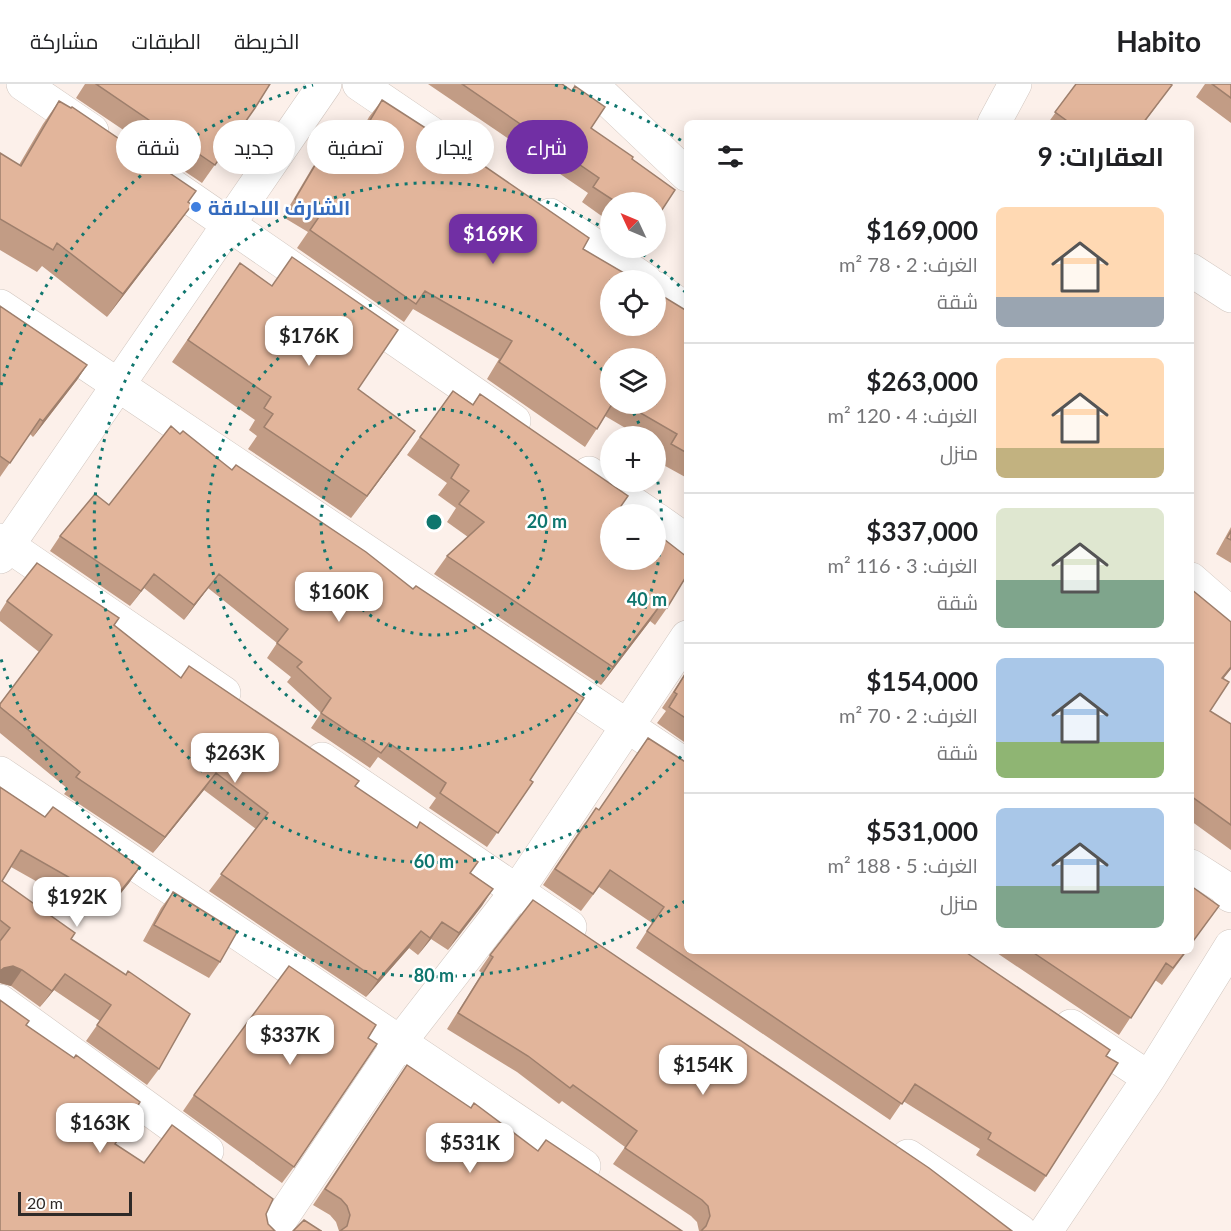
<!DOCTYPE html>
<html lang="ar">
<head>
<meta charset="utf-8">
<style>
	body { margin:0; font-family:Lato,Cairo,sans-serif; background:#f6f6f6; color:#202124; direction:rtl; height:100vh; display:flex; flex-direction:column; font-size:22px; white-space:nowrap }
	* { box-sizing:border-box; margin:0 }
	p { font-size:20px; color:#757577 }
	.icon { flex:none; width:33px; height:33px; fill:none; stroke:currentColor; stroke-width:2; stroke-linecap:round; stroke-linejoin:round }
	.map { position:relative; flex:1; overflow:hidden; direction:ltr }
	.details { position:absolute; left:684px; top:36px; width:510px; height:834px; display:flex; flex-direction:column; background:#fff; border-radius:9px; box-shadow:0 3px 15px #0003; direction:rtl }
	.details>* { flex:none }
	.guide { position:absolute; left:18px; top:36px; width:570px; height:54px; direction:rtl; display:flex; gap:12px }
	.needle { width:39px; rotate:314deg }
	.controls { position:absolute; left:600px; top:108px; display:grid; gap:12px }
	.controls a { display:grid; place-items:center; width:66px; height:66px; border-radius:50%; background:#fff; box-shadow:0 3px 15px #0003; font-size:30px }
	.scale { position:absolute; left:18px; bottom:15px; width:114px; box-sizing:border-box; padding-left:6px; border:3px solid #2e2a28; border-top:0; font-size:16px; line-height:21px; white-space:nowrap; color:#2e2a28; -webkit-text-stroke:4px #fff; paint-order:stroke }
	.price { position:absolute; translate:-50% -51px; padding:0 14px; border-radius:12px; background:#fff; color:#222; font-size:20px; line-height:39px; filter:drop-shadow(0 2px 3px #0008) }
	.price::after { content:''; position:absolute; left:50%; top:36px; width:18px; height:14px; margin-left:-9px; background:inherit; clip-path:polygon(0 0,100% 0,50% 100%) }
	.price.selected { background:#712fa4; color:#fff }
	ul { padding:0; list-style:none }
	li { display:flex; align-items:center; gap:18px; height:150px; padding:0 30px }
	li+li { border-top:2px solid #e0e0e0 }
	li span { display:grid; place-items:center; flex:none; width:168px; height:120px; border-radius:9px; color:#555 }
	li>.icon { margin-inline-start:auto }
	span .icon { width:72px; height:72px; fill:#fffc; stroke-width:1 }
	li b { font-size:26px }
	h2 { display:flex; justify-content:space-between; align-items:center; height:72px; padding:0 30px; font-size:26px }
	.chip { padding:0 21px; border-radius:27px; background:#fff; box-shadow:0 3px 15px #0003; font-size:21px; line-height:54px }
	.chip.selected { background:#712fa4; color:#fff }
	header { display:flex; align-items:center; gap:36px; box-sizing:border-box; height:84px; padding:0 30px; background:#fff; border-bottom:2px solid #e0e0e0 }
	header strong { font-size:28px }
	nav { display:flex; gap:33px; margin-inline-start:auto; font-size:21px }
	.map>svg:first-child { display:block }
</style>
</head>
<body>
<header>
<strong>Habito</strong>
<nav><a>الخريطة</a><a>الطبقات</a><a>مشاركة</a></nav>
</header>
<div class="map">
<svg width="1231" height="1147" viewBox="0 0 1231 1147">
	<rect width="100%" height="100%" fill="#fcf0ea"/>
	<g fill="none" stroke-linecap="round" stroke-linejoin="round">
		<defs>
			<path id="minor" d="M23,0L92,47
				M359,0L431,49
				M591,0L687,91
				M994,39L1015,0
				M154,89L514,337
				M550,131L645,196
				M1191,186L1231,212
				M656,204L687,226
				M0,222L687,682
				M589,389L649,430
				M656,435L687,457
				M0,456L224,609
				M0,473L325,0
				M1191,495L1231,530
				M322,675L570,843
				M0,689L584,1082
				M1191,782L1224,803L1231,812
				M0,917L207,1067
				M1071,942L1149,994
				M908,1072L1020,1147
				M273,1147L400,958L517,807L687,553
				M1046,1147L1149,994L1231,862"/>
		</defs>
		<!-- minor casing -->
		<use href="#minor" stroke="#d1c6bf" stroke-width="34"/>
		<!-- minor -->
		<use href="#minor" stroke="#fff" stroke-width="33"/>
	</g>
	<!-- wall -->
	<path fill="#c29c85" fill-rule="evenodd" d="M85,0H270L255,24L202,99L76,14Z
		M428,0H562L591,44L632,75L656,118H610V138L582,118L588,109Z
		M1076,0L1160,17L1144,39H1048Z
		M1205,0H1231V39L1196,13Z
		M382,16L583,165L687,227V394L658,378L664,368L656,363V352H639L605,332L585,363L487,295L499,275L413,225L404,238L297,164L308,148L283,133L312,84L324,66L344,78L369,33ZM656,274V320H610Z
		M59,17L188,118L176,143L107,233L42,182L37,188L0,166V69L19,81L43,40Z
		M240,179L358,305L399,370L351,434L248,365L257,352L249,346L255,336L172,278Z
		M0,222L87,281L77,296L33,353L30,350L0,393Z
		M453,307L473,320L480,310L621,422L667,524L655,541L650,537L601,601L434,490L447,472L468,453L447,438L456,424L438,411L447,399L407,371Z
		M171,342L533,698L487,763L429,724L436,714L378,673L370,684L311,644L321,629L287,598L291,593L267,574L277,559L208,504L184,536L144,504L130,522L50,467L60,452L109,421Z
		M1231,443V479L1216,470Z
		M1191,505L1231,538V585L1224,594L1210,627L1231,640V766L1191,737Z
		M7,517L114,541L181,594L355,703L493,805L448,866L431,855L418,871L409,864L366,913L209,807L256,745L204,706L153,769L64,710L68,705L0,649V620L39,568L0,537V528Z
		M687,587V660L657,639L666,627L662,624Z
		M648,654L687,867L1106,972L1046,1092L1035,1108L976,1071L980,1065L903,1017L890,1036L636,864L652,839L599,803L581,827L543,801L584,740L599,726Z
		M0,703L45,733L140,783L129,799L108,825L95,819L89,827L11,783L2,797L71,855L125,891L128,887L159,985L147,1001L86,957L100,937L54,906L40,923L11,902L0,899Z
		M173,808L220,878L209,894L143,857L161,824Z
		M994,867H1187L1162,901L1155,896L1119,951Z
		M490,871L1012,1147H699L697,1138L691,1132L613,1080L625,1063L562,1017L559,1020L517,988L447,945L482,889L479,887Z
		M368,954L294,1083L282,1099L183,1027L194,1011Z
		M396,997L471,1024L538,1067L682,1147H339L336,1138L330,1131L313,1121Z"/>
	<!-- shaded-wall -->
	<path fill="#9e7f6c" d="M192,121L176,143L107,233L123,210Z
		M87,281L77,296L33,353L43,337Z
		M415,347L399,370L351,434L367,412Z
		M154,490L144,504L130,522L141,507Z
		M219,490L208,504L184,536L194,521Z
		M662,519L650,537L601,601L613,583Z
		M1231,583V585L1210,610L1222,594Z
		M216,689L204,706L153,769L165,753Z
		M140,783L129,799L108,825L119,809Z
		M493,805L482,822L448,866L459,849Z
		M442,838L431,855L418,871L430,854Z
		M421,847L409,864L366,913L378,896Z
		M13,882L22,886L11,902L0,899V887L4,884Z
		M65,890L54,906L40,923L52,907Z"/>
	<!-- building -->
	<path fill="#e2b59b" stroke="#9e7f6c" stroke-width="1.5" d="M96,0H270L255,24L215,81Z
		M462,0H562L572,7L575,2L605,23L591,44L633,73L632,75L675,106L656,135V118H616L593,103L599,94Z
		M1076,0H1170L1172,1L1143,39H1070L1055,28Z
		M1212,0H1231V14Z
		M382,16L441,54L442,53L589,154L583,165L636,196H610V242H656V208L687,227V369L671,360L677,350L625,320H656V274H610V320H612L597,345L499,278L512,257L425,207L416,220L310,146L321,130L295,115L324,66L345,79Z
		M59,17L71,24L72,23L196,107L188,118L192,121L123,210L57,159L53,166L0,135V69L21,82Z
		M292,173L398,246L358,305L415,347L367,412L264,343L273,330L264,324L271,313L188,256L240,179L272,202Z
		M0,222L87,281L43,337L40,335L10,379L0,372Z
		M453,307L473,321L480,310L628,412L621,422L632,430H610V476H656V449L687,473V491L667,524L662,519L613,583L447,472L484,438L459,420L469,407L451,394L459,381L420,353Z
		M171,342L180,350L183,347L232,386L236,381L366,468L413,505L416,502L584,614L530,696L533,698L498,749L440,709L446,699L389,659L381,669L321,629L331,614L297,583L302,578L277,559L288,545L219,490L194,521L154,490L141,507L60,452L95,410L109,421Z
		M1231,447V456L1227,454Z
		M37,479L119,534L114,541L181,594L189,582L359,697L355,702L417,744L420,738L478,778L470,789L493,805L459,849L442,838L430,854L421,847L378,896L221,790L268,729L216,689L165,753L76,693L80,688L0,623V620L52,551L7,517Z
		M1191,505L1231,538V583L1222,594L1229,598L1210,627L1231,640V741L1191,712Z
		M687,587V635L669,623L677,610L674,608Z
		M648,654L687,679V867H964L1110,966L1106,972L1118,979L1046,1092L988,1055L991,1049L915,1000L902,1020L647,847L664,823L610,786L593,810L555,785L596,724L599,726Z
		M0,703L45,733L53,723L140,783L119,809L106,802L100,811L21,766L2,797L75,849L71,855L126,891L128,887L190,930L159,985L97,941L111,921L65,890L52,907L22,886L13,882L4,884L0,887V857L10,844L0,836Z
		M1191,802L1219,822L1191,860Z
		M173,808L237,848L220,878L154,841Z
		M533,816L929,1084L1012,1147H701L706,1142L710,1132L708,1122L702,1116L625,1064L637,1047L573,1001L570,1004L528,972L458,929L493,873L490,871Z
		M1031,867H1186L1173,884L1166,879L1131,934Z
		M289,882L376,941L368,954L377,960L294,1083L194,1011Z
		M0,916L29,937L26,941L74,974L76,971L140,1018L115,1060L144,1079L172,1041L273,1115L266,1130L268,1140L275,1147H0Z
		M407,981L471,1024L474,1019L538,1067L546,1056L682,1147H340L347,1142L350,1131L347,1122L341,1115L325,1105Z
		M304,1136L321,1147H322H293Z"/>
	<!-- distance rings -->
	<g fill="none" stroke="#0f766e" stroke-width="3" stroke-dasharray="3 6">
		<circle cx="434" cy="438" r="113"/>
		<path d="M629 321A227 227 0 0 1 644 351M656 389A227 227 0 1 1 610 295"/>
		<path d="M687 666A340 340 0 1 1 609 147M636 165A340 340 0 0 1 687 210"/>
		<path d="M685 817A454 454 0 0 1 1 575M1 301A454 454 0 0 1 313 1M555 1A454 454 0 0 1 685 59"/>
	</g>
	<!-- markers -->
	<circle fill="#3f7fe0" stroke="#fff" stroke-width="2" cx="196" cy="123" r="6"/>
	<g text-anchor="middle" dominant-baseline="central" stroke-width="5" stroke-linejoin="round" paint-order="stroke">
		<!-- shop labels -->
		<g font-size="20" font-weight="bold" fill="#366cbe" stroke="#fff" text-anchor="start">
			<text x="208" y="123">الشارف اللحلاقة</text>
		</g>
	</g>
	<circle cx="434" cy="438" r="9" fill="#0f766e" stroke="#fff" stroke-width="3"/>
	<g font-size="18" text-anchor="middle" font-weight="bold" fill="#0f766e" stroke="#fff" stroke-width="5" stroke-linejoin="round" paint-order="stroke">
		<text x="547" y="444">20 m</text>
		<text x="647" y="522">40 m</text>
		<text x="434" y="784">60 m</text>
		<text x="434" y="898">80 m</text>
	</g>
</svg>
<div class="controls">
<a><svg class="needle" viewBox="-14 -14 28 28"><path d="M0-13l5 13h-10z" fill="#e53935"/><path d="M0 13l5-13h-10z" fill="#757577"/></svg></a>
<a><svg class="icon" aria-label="locate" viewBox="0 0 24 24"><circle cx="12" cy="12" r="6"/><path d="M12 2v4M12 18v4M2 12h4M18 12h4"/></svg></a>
<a><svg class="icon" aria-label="layers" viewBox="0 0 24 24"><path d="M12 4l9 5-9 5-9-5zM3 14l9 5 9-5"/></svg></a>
<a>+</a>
<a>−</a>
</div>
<div class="scale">20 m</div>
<b class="price selected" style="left:493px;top:181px">$169K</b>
<b class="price" style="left:309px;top:283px">$176K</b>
<b class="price" style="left:339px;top:539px">$160K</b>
<b class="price" style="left:235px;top:700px">$263K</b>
<b class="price" style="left:77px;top:844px">$192K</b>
<b class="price" style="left:290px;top:982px">$337K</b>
<b class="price" style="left:703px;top:1012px">$154K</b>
<b class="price" style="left:100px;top:1070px">$163K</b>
<b class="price" style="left:470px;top:1090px">$531K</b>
<div class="guide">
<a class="chip selected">شراء</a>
<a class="chip">إيجار</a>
<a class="chip">تصفية</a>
<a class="chip">جديد</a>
<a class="chip">شقة</a>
</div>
<section class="details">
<h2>العقارات: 9<svg class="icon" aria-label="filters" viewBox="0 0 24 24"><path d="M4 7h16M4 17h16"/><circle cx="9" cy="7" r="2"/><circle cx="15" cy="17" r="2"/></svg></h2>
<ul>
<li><span style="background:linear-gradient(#ffd9b3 75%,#9aa5b1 0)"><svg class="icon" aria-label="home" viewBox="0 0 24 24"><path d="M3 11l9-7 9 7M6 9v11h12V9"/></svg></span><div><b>$169,000</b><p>الغرف: 2 · 78 m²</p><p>شقة</p></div></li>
<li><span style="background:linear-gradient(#ffd9b3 75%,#c2b280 0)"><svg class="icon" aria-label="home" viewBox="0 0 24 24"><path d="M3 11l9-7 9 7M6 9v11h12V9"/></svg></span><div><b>$263,000</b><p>الغرف: 4 · 120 m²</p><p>منزل</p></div></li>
<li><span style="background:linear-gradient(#dfe7d0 60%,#7fa58c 0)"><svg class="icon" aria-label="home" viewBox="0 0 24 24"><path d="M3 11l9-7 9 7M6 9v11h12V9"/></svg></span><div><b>$337,000</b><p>الغرف: 3 · 116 m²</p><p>شقة</p></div></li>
<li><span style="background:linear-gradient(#a9c7e8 70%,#8fb573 0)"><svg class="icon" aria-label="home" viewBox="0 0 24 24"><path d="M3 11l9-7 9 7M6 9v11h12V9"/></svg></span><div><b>$154,000</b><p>الغرف: 2 · 70 m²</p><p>شقة</p></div></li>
<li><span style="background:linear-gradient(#a9c7e8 65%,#7fa58c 0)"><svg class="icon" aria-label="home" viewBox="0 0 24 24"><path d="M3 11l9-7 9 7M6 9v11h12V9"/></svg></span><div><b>$531,000</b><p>الغرف: 5 · 188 m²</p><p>منزل</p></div></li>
</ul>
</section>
</div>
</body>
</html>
